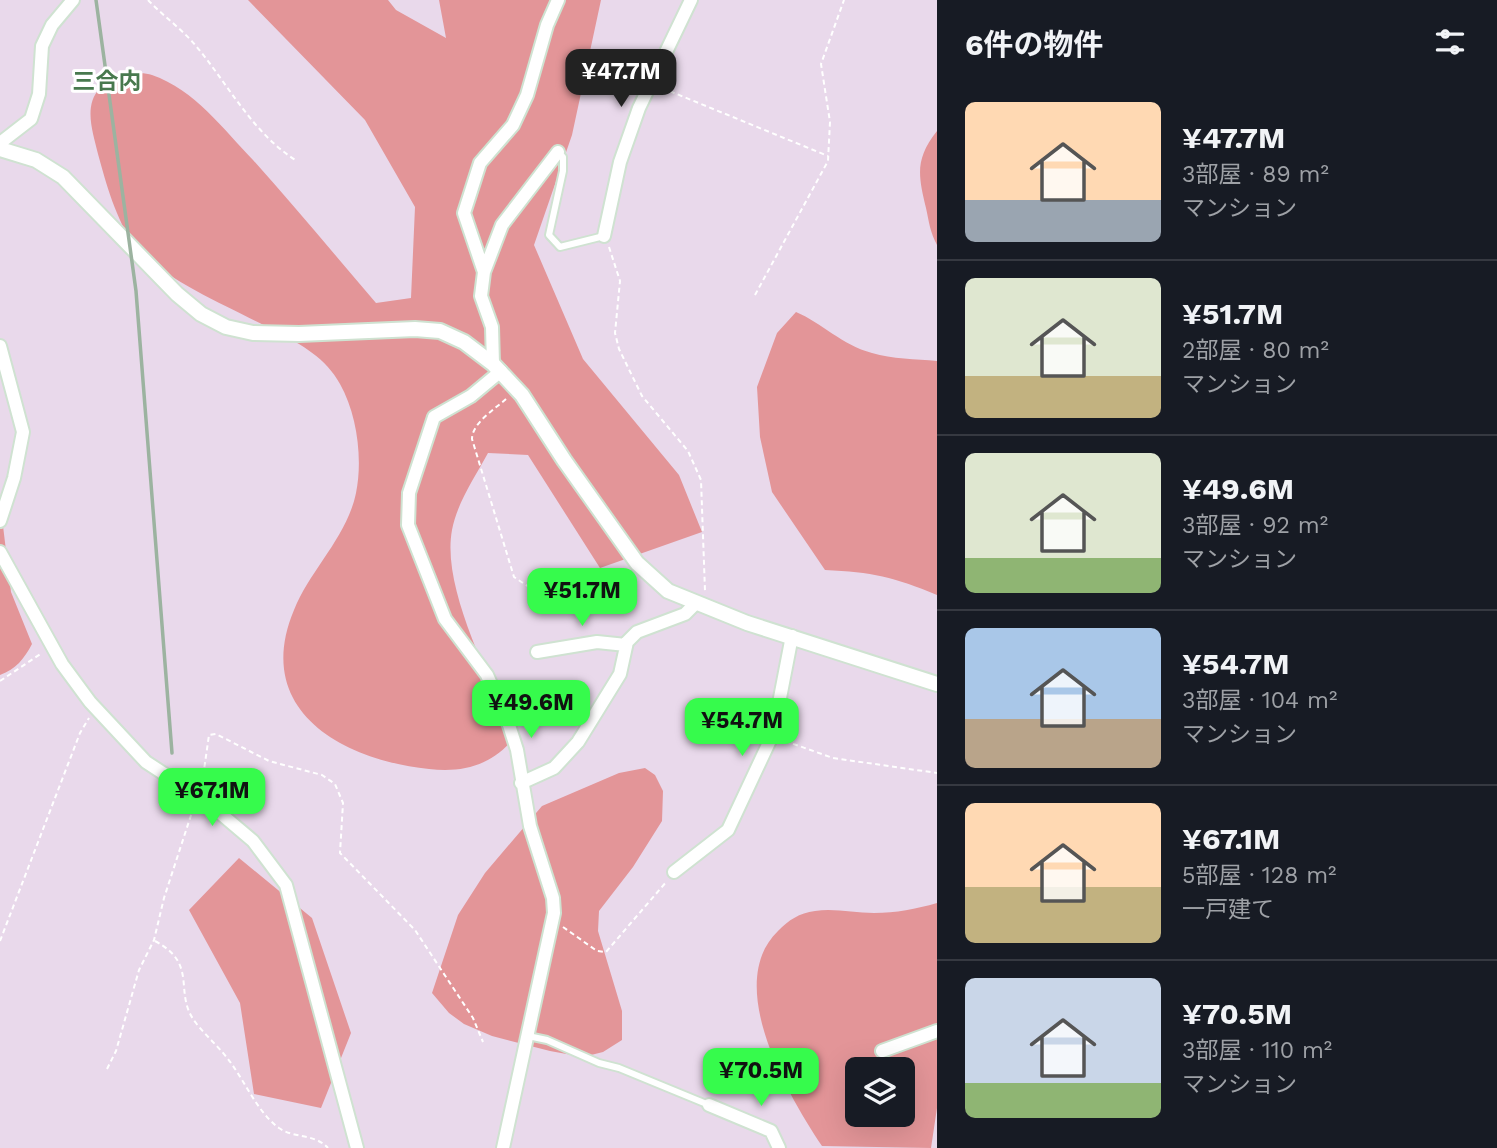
<!DOCTYPE html>
<html lang="ja">
<head>
<meta charset="utf-8">
<style>
	body { margin:0; font-family:"Work Sans","Noto Sans JP",sans-serif; background:#242831; color:#f1f3f6; height:100vh; display:flex; flex-direction:column; font-size:26px; white-space:nowrap }
	* { box-sizing:border-box; margin:0 }
	p { font-size:23px; color:#9ea1a6 }
	.icon { flex:none; width:38px; height:38px; fill:none; stroke:currentColor; stroke-width:2; stroke-linecap:round; stroke-linejoin:round }
	.map { position:relative; flex:1; overflow:hidden }
	.panel { display:flex; flex-direction:column; background:#171b24; width:560px }
	.panel>* { flex:none }
	.tools { position:absolute; left:845px; top:1057px; display:grid; gap:14px }
	.tools a { display:grid; place-items:center; width:70px; height:70px; border-radius:10px; background:#171b24; box-shadow:0 7px 28px #0002; font-size:35px }
	.price { position:absolute; translate:-50% -60px; padding:0 16px; border-radius:14px; background:#36fb4c; color:#111; font-size:23px; line-height:46px; filter:drop-shadow(0 2px 4px #0008) }
	.price::after { content:''; position:absolute; left:50%; top:42px; width:21px; height:16px; margin-left:-10px; background:inherit; clip-path:polygon(0 0,100% 0,50% 100%) }
	.price.on { background:#222; color:#fff }
	ul { padding:0; list-style:none }
	li { display:flex; align-items:center; gap:21px; height:175px; padding:0 28px }
	li+li { border-top:2px solid #363941 }
	li span { display:grid; place-items:center; flex:none; width:196px; height:140px; border-radius:10px; color:#555 }
	li>.icon { margin-inline-start:auto }
	span .icon { width:84px; height:84px; fill:#fffc; stroke-width:1 }
	li b { font-size:30px }
	h2 { display:flex; justify-content:space-between; align-items:center; height:84px; padding:0 28px; font-size:30px }
	main { display:flex; flex:1; min-height:0 }
	.map>svg:first-child { display:block }
</style>
</head>
<body>
<main>
<div class="map">
<svg width="937" height="1148" viewBox="0 0 937 1148">
	<rect width="100%" height="100%" fill="#e9d9eb"/>
	<!-- green -->
	<path fill="#e39598" fill-rule="evenodd" d="M248,0H388L396,10L446,38L439,0H601L572,135L534,245L583,359L679,475L702,532L600,568L528,455L488,453C475,477 457,503 452,530C441,589 492,682 515,737C492,765 464,773 429,769C342,760 252,710 294,610C310,570 347,537 356,493C363,459 357,414 340,384C326,358 302,345 277,332C237,310 161,280 134,244C116,220 106,183 98,154C93,132 83,106 100,88C111,76 138,70 152,75C195,90 223,129 253,160C295,207 335,255 376,303L411,298L415,207L365,120Z
		M937,131V245C930,232 929,222 926,208C918,175 915,159 937,131Z
		M796,312C822,323 842,345 872,353C892,359 916,359 937,361V595C894,577 872,572 825,570L772,492L760,437L757,387L777,333Z
		M0,501L11,592L32,644C24,659 16,669 0,675Z
		M645,768L655,775L663,791L662,821L633,867L599,911L598,931L622,1011V1040L603,1052L583,1057L550,1051L492,1036L464,1024L449,1013L432,993L458,915L485,873L542,806L619,773Z
		M239,858L312,918L351,1033L321,1108L254,1094L240,1003L189,910Z
		M937,903V1108L931,1148L822,1146C788,1095 723,984 778,931C789,920 799,913 815,911C834,908 854,913 874,913C896,913 916,909 937,903ZM858,1069H903V1115H858Z"/>
	<g fill="none" stroke-linecap="round" stroke-linejoin="round">
		<defs>
			<path id="service" d="M558,152L563,157V171L549,235L560,247L604,236
				M528,1036L547,1040L599,1063L619,1068L709,1105"/>
			<path id="minor" d="M0,143L31,119L39,94L42,46L52,25L73,0
				M604,236L620,162L639,108L691,0
				M484,272L502,225L558,152
				M0,346L23,432L14,478L0,521
				M493,364L492,327L481,296L484,272L464,213L480,163L513,125L527,95L547,25L558,0
				M501,371L471,396L434,417L409,493L408,525L445,619L487,675L509,725L517,750L530,826L553,898L554,913L503,1148
				M0,552L62,664L90,702L146,762L207,802L253,841L286,885L357,1148
				M537,652L597,642L626,645
				M521,783L554,768L578,742L620,674L627,642L637,632L685,614L696,603
				M674,872L728,830L773,734L792,636
				M882,1051L937,1031
				M709,1105L771,1131L779,1148"/>
			<path id="tertiary" d="M0,149L36,160L63,177L177,294L201,314L226,327L253,333L299,334L415,329L440,331L464,342L493,364L522,395L564,460L637,563L668,591L747,623L937,684"/>
		</defs>
		<!-- service casing -->
		<use href="#service" stroke="#cfe2d1" stroke-width="10"/>
		<!-- minor casing -->
		<use href="#minor" stroke="#cfe2d1" stroke-width="16"/>
		<!-- tertiary casing -->
		<use href="#tertiary" stroke="#cfe2d1" stroke-width="18"/>
		<!-- path -->
		<path stroke="#fff" stroke-width="2" stroke-dasharray="5 3.5" stroke-linecap="butt" d="M148,0C163,16 182,29 196,46C228,84 253,134 297,161
			M603,73L640,82
			M662,88L828,156
			M609,247L620,281L615,333L619,349L642,396L688,451L701,480L705,591
			M755,295L828,161L830,122L821,64L844,0
			M506,399C495,409 472,423 472,439L514,577L541,595
			M0,681L42,653
			M785,741L833,758L937,773
			M202,784L209,735L216,734L269,761L322,775L335,784L343,803L340,853L415,930L473,1018L483,1042
			M563,927L597,951L606,952L667,881
			M0,941L80,733L89,718
			M155,941C200,965 172,993 196,1023C206,1036 218,1046 228,1059C245,1081 257,1112 279,1128C295,1139 314,1133 328,1148
			M107,1069L116,1051L139,970L154,940L164,898L193,809"/>
		<!-- service -->
		<use href="#service" stroke="#fff" stroke-width="6"/>
		<!-- minor -->
		<use href="#minor" stroke="#fff" stroke-width="12"/>
		<!-- tertiary -->
		<use href="#tertiary" stroke="#fff" stroke-width="14"/>
		<!-- rail -->
		<path stroke="#9cb3a0" stroke-width="3.5" d="M96,0L136,291L172,753"/>
	</g>
	<g text-anchor="middle" dominant-baseline="central" stroke-width="6" stroke-linejoin="round" paint-order="stroke">
		<!-- quarter labels -->
		<g font-size="23" font-weight="bold" fill="#48794e" stroke="#fff">
			<text x="107" y="81">三合内</text>
		</g>
	</g>
</svg>
<div class="tools">
<a><svg class="icon" aria-label="layers" viewBox="0 0 24 24"><path d="M12 4l9 5-9 5-9-5zM3 14l9 5 9-5"/></svg></a>
</div>
<b class="price on" style="left:621px;top:109px">¥47.7M</b>
<b class="price" style="left:582px;top:628px">¥51.7M</b>
<b class="price" style="left:531px;top:740px">¥49.6M</b>
<b class="price" style="left:742px;top:758px">¥54.7M</b>
<b class="price" style="left:212px;top:828px">¥67.1M</b>
<b class="price" style="left:761px;top:1108px">¥70.5M</b>
</div>
<section class="panel">
<h2>6件の物件<svg class="icon" aria-label="filters" viewBox="0 0 24 24"><path d="M4 7h16M4 17h16"/><circle cx="9" cy="7" r="2"/><circle cx="15" cy="17" r="2"/></svg></h2>
<ul>
<li><span style="background:linear-gradient(#ffd9b3 70%,#9aa5b1 0)"><svg class="icon" aria-label="home" viewBox="0 0 24 24"><path d="M3 11l9-7 9 7M6 9v11h12V9"/></svg></span><div><b>¥47.7M</b><p>3部屋 · 89 m²</p><p>マンション</p></div></li>
<li><span style="background:linear-gradient(#dfe7d0 70%,#c2b280 0)"><svg class="icon" aria-label="home" viewBox="0 0 24 24"><path d="M3 11l9-7 9 7M6 9v11h12V9"/></svg></span><div><b>¥51.7M</b><p>2部屋 · 80 m²</p><p>マンション</p></div></li>
<li><span style="background:linear-gradient(#dfe7d0 75%,#8fb573 0)"><svg class="icon" aria-label="home" viewBox="0 0 24 24"><path d="M3 11l9-7 9 7M6 9v11h12V9"/></svg></span><div><b>¥49.6M</b><p>3部屋 · 92 m²</p><p>マンション</p></div></li>
<li><span style="background:linear-gradient(#a9c7e8 65%,#b9a48a 0)"><svg class="icon" aria-label="home" viewBox="0 0 24 24"><path d="M3 11l9-7 9 7M6 9v11h12V9"/></svg></span><div><b>¥54.7M</b><p>3部屋 · 104 m²</p><p>マンション</p></div></li>
<li><span style="background:linear-gradient(#ffd9b3 60%,#c2b280 0)"><svg class="icon" aria-label="home" viewBox="0 0 24 24"><path d="M3 11l9-7 9 7M6 9v11h12V9"/></svg></span><div><b>¥67.1M</b><p>5部屋 · 128 m²</p><p>一戸建て</p></div></li>
<li><span style="background:linear-gradient(#c9d6e8 75%,#8fb573 0)"><svg class="icon" aria-label="home" viewBox="0 0 24 24"><path d="M3 11l9-7 9 7M6 9v11h12V9"/></svg></span><div><b>¥70.5M</b><p>3部屋 · 110 m²</p><p>マンション</p></div></li>
</ul>
</section>
</main>
</body>
</html>
